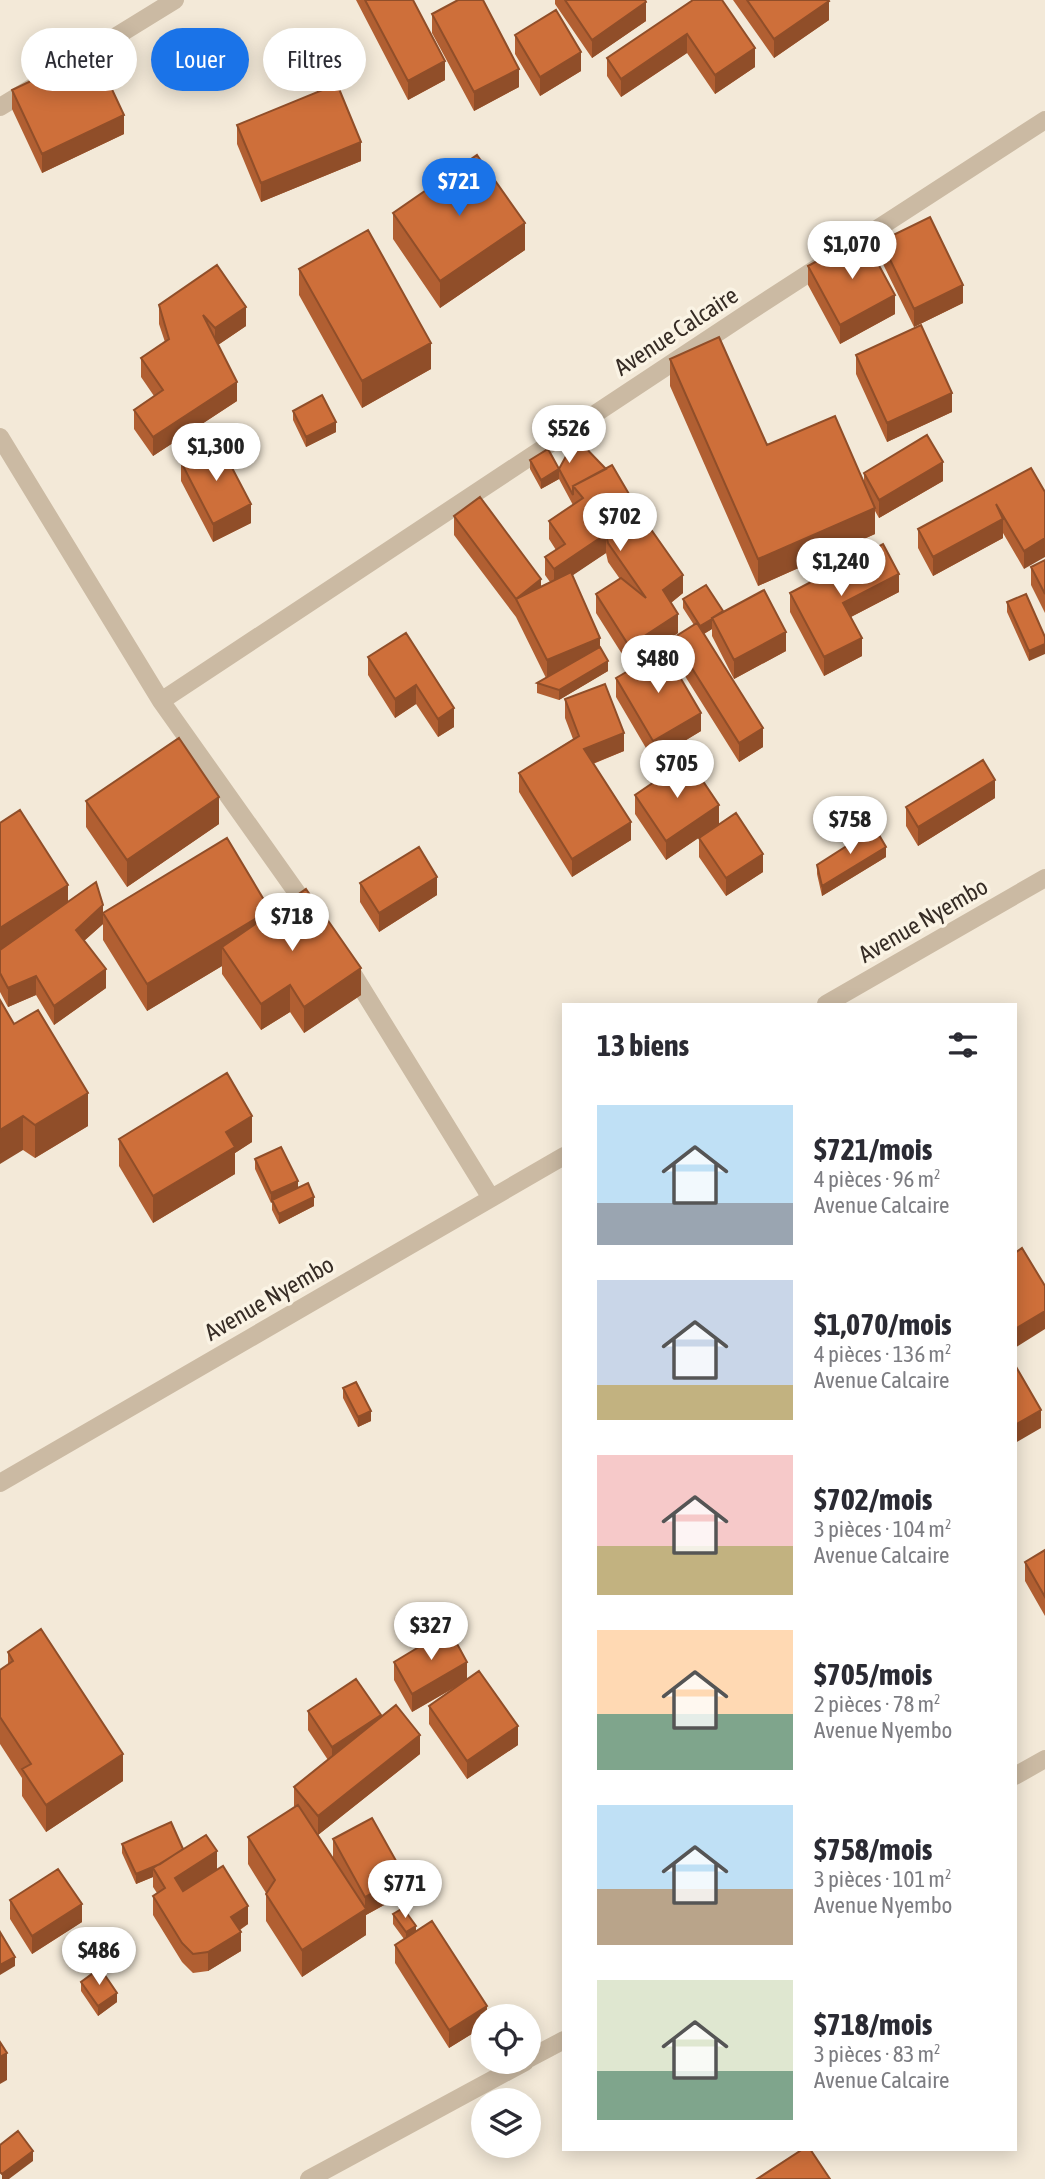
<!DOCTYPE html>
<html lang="fr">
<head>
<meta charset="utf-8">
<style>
	body { margin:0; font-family:"Asap Condensed",sans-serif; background:#f7f7f7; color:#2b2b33; height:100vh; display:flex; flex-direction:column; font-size:26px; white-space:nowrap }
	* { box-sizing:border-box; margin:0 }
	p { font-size:23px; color:#7c7c81 }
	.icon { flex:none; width:38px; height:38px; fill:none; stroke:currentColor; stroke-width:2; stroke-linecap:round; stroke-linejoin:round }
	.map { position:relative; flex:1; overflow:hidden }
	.side { position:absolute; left:562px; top:1003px; width:455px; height:1148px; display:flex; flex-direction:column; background:#fff; border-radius:0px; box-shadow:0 4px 18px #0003 }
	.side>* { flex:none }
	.hud { position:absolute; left:21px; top:28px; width:436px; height:63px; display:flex; gap:14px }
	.tools { position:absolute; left:471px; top:2004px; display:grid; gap:14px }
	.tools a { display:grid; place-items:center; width:70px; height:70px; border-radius:50%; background:#fff; box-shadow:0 4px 18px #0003; font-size:35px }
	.price { position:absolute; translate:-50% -60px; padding:0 16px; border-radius:24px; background:#fff; color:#222; font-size:23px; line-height:46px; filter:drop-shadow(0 2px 4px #0008) }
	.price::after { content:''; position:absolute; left:50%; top:42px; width:21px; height:16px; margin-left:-10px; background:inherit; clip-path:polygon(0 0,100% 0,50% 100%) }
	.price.on { background:#1a73e8; color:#fff }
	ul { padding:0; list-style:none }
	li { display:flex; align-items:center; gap:21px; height:175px; padding:0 35px }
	li span { display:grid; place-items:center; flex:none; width:196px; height:140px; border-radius:0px; color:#555 }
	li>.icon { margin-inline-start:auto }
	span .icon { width:84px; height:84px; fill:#fffc; stroke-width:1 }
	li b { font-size:30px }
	h2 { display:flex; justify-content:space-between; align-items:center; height:84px; padding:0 35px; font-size:30px }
	.chip { padding:0 24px; border-radius:32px; background:#fff; box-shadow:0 4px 18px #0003; font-size:24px; line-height:63px }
	.chip.on { background:#1a73e8; color:#fff }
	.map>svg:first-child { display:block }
</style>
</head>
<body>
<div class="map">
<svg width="1045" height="2179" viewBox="0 0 1045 2179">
	<rect width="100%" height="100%" fill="#f3e9d8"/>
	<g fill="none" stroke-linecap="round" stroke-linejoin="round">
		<!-- minor -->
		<path stroke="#cbbaa3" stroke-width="18" d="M63,69L175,0
			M0,107L33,87
			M0,437L161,701L312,914
			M161,701L749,312L1045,120
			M348,966L491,1198
			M826,1004L1045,878
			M0,1483L564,1156
			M1015,1776L1045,1759
			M528,2059L564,2040
			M309,2179L525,2062"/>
	</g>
	<!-- wall -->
	<path fill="#b15f32" d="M356,0H413L445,80L408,100Z
		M555,0H645L646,21L592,58L555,4Z
		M693,0L755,67L715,94L687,53L621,97L607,76V58Z
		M733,0H828L829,20L774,58Z
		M432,14L519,87L474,111L432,33Z
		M515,35L581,71L540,96L515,54Z
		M12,90L124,134L42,173L12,109Z
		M237,125L361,161L261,202L237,144Z
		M393,213L525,250L440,308L393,239Z
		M881,241L963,303L914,327L881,260Z
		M808,266L895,314L840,344L808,285Z
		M299,269L431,369L362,408L299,295Z
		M159,305L246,326L218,345L237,401L153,456L134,429V410L154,396L141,377V358L165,342L159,324Z
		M856,355L952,412L887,442L856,374Z
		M670,359L767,445L864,482V473L943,481L879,518L875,511V534L758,586L670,386Z
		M293,411L336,432L306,447L293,420Z
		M530,460L559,469L683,593L671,603L678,633L629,665L596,613V594L620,579L608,562L606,553L572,575L608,671L559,700L537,693V683L546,678L516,617L454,535V516L541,586L550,582L545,575V557L556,550L549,539V521L573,505L559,479L541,489L530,469Z
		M181,462L251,523L213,542L181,481Z
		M1045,492L1024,569L1003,533V538L933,576L918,548V529Z
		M1045,560V613L1031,585V567Z
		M899,592L851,617L862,656L824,676L790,612V593Z
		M683,599L723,611L786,651L734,679L712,636V629L704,634L763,747L739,762L673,657V638L694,625L683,608Z
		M1007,602L1045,637L1029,661L1007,612Z
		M368,657L454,708V727L438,737L416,704L395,718L368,675Z
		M616,678L701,731L653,760L616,697Z
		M565,699L624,751L593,764L631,840L572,877L519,792V773L573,739L565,718Z
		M635,795L719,824L666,860L635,814Z
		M995,798L918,846L906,826V807Z
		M86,801L219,824L127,887L86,827Z
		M0,823L68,902L103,913L270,915L361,995L304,1033L290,1012L261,1030L222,974V966L147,1011L103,940V924L84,941L106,988L54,1025L36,995L8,1007L0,992Z
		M699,838L763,872L726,896L699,857Z
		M886,857L822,896L817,874V865Z
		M360,883L437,895L379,932L360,902Z
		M14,1024L88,1126L35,1158L23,1150Z
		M119,1139L252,1142L235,1153V1174L153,1223L119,1166Z
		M255,1159L298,1188L314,1206L279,1224L272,1210V1202L271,1203L255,1169Z
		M343,1388L371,1421L358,1427L343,1398Z
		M1045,1550V1616L1025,1581V1562Z
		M8,1652L123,1781L46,1832L22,1796V1778L0,1744V1670L8,1665Z
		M394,1662L467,1679L518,1745L467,1779L429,1724V1706L454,1688L412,1712L394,1680Z
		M308,1711L381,1717L420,1754L318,1835L333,1858V1839L404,1894L366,1915V1935L302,1977L266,1921V1893L248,1864V1837L295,1807L294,1806V1787L328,1760L308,1730Z
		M122,1844L183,1849L217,1870L248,1924L240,1930L241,1951L208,1971L193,1973L182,1962L153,1915V1896L157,1893L153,1887V1877L136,1884L122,1853Z
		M10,1900L82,1922L32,1954L10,1919Z
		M393,1914L416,1932L487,2016H483V2027L449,2048L395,1963V1945L404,1939L393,1924Z
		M81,1982L117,2002L98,2016L81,1991Z"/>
	<!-- shaded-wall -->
	<path fill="#904e29" d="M829,1V20L774,58V39Z
		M646,2V21L592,58V40Z
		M687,34V53L621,97V79Z
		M755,48V67L715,94V75Z
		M581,52V71L540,96V77Z
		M445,61V80L408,100V81Z
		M519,69V87L474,111V92Z
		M124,115V134L42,173V154Z
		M361,142V161L261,202V183Z
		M525,223V250L440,308V281Z
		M963,285V303L914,327V309Z
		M895,295V314L840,344V325Z
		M246,307V326L215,347V328Z
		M431,343V369L362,408V381Z
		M237,382V401L153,456V437Z
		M952,393V412L887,442V423Z
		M336,422V432L306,447V437Z
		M943,462V481L879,518V500Z
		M559,469V479L541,489V480Z
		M251,504V523L213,542V524Z
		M875,508V534L758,586V559Z
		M1003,519V538L933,576V557Z
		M606,534V553L554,588V569Z
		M1045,538V557L1024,569V551Z
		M899,574V592L843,621V603Z
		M683,575V593L663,609V590Z
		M541,579V597L516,599Z
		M678,614V633L629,665V646Z
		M712,619V629L700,636V626Z
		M786,632V651L734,679V660Z
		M600,638V656L547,679V660Z
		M862,638V656L824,676V657Z
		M1045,644V654L1029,661V651Z
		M608,661V671L559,700V690Z
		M416,685V704L395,718V699Z
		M454,708V727L438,737V719Z
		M701,713V731L653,760V741Z
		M763,728V747L739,762V743Z
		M624,733V751L584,767V749Z
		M995,780V798L918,846V827Z
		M219,797V824L127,887V860Z
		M719,805V824L666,860V841Z
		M631,822V840L572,877V859Z
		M886,847V857L822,896V886Z
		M763,854V872L726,896V878Z
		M437,877V895L379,932V913Z
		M68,885V912L0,955V928Z
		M103,905V924L76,948V930Z
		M270,910V937L222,947V966L147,1011V984Z
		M361,968V995L304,1033V1007Z
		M106,969V988L54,1025V1006Z
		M36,976V995L8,1007V988Z
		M290,985V1012L261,1030V1004Z
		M88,1093V1126L35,1158V1125Z
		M23,1116V1150L0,1164V1130Z
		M252,1116V1142L235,1153V1174L153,1223V1196L226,1132Z
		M298,1181V1191L272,1200V1202L271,1203V1193Z
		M314,1197V1206L279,1224V1214Z
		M1045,1311V1329L1015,1348V1329Z
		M1041,1410V1428L1015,1443V1425Z
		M371,1411V1421L358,1427V1417Z
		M467,1662V1680L412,1712V1694Z
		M381,1715V1734L332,1766V1747Z
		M518,1726V1745L467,1779V1761Z
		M420,1735V1754L318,1835V1816Z
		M123,1754V1781L46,1832V1805Z
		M217,1851V1870L175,1897V1878Z
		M185,1852L153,1868V1877L136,1884V1874Z
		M404,1875V1894L366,1915V1935L302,1977V1950L365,1909V1897Z
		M82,1904V1922L32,1954V1936Z
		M248,1906V1924L231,1935V1917Z
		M416,1926V1936L406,1942V1932Z
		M241,1932V1951L208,1971V1952Z
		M15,1957V1966L0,1975V1965Z
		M117,1993V2002L98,2016V2006Z
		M487,2006V2016H483V2027L449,2048V2030Z
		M7,2053V2080L0,2084V2057Z
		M33,2151V2161L9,2179H2V2174Z"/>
	<!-- building -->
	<path fill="#ce6f3a" stroke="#904e29" stroke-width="2" d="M365,0H413L445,61L408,81Z
		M458,0H483L519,69L474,92L432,14Z
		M565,0H645L646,2L592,40Z
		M693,0H722L755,48L715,75L687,34L621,79L607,58Z
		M747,0H828L829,1L774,39Z
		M556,10L581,52L540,77L515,35Z
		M94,51L124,115L42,154L12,90Z
		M337,84L361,142L261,183L237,125Z
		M477,155L525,223L440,281L393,213Z
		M930,217L963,285L914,309L881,241Z
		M368,230L431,343L362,381L299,269Z
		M863,236L895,295L840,325L808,266Z
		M217,265L246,307L215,328L203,315L237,382L153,437L134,410L163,390L141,358L169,339L159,305Z
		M921,325L952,393L887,423L856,355Z
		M719,337L767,445L835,416L875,508L758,559L670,359Z
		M322,395L336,422L306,437L293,411Z
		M927,435L943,462L879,500L864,473Z
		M576,438L606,469L573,486V495L559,469L541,480L530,460L548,449L559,469Z
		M219,443L251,504L213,524L181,462Z
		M612,465L643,518L683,575L663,590L678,614L629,646L596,594L621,578L646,598L608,543L606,534L554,569L545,557L565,544L549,521L583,498L573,486Z
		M1031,468L1045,492V538L1024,551L996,504L1003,519L933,557L918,529Z
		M480,497L541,579L516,599L571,572L600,638L547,660L516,599L454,516Z
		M883,544L899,574L843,603L862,638L824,657L790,593Z
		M1045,560V594L1031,567Z
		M706,585L723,611L712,618V619L700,626L683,599Z
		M764,590L786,632L734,660L712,618Z
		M1026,594L1045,637V644L1029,651L1007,602Z
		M697,623L763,728L739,743L673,638Z
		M406,633L454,708L438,719L416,685L395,699L368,657Z
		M600,647L608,661L559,690L537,683Z
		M664,650L701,713L653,741L616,678Z
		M605,684L624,733L584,749L631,822L572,859L519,773L579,736L565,699Z
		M179,738L219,797L127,860L86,801Z
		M688,759L719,805L666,841L635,795Z
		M983,760L995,780L918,827L906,807Z
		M20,810L68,885L0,928V823Z
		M736,813L763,854L726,878L699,838Z
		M875,828L886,847L822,886L817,865Z
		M227,838L270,910L147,984L103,913Z
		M419,847L437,877L379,913L360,883Z
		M96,882L103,905L76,930L106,969L54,1006L36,976L8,988L0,973V950Z
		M306,889L361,968L304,1007L290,985L261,1004L222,947Z
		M0,1000L14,1024L38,1010L88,1093L35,1125L23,1116L0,1130Z
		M227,1073L252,1116L226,1132L235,1147L153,1196L119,1139Z
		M281,1147L298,1181L271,1193L255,1159Z
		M308,1183L314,1197L279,1214L272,1200Z
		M1022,1248L1045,1286V1311L1015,1329V1253Z
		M1015,1365L1041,1410L1015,1425Z
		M356,1382L371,1411L358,1417L343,1388Z
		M1045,1550V1597L1025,1562Z
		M41,1629L123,1754L46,1805L22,1769L31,1764L0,1717V1670L13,1661L8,1652Z
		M449,1629L467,1662L412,1694L394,1662Z
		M479,1671L518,1726L467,1761L429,1706Z
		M356,1679L381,1715L332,1747L308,1711Z
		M396,1705L420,1735L318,1816L294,1787Z
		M298,1805L366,1909L302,1950L266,1894L275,1880L248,1837Z
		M372,1818L404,1875L365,1897L333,1839Z
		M171,1822L183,1849L160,1864L136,1874L122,1844Z
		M206,1835L217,1851L175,1878L183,1891L223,1866L248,1906L231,1917L241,1932L208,1952L193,1954L182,1943L153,1896L165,1888L153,1868Z
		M58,1869L82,1904L32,1936L10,1900Z
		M403,1908L416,1926L406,1932L393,1914Z
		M432,1921L487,2006L449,2030L395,1945Z
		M0,1932L15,1957L0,1965Z
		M100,1968L117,1993L98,2006L81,1982Z
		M0,2042L7,2053L0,2057Z
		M18,2131L33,2151L2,2174L0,2172V2145Z
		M803,2149H810L830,2179H757Z"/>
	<g text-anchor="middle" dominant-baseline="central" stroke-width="7" stroke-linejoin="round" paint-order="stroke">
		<!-- street labels -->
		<g font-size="24" fill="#362c25" stroke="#faf3e4">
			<text transform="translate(676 331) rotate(-33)">Avenue Calcaire</text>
			<text transform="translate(923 920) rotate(-30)">Avenue Nyembo</text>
			<text transform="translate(269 1298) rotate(-30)">Avenue Nyembo</text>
		</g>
	</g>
</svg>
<div class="tools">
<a><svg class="icon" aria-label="locate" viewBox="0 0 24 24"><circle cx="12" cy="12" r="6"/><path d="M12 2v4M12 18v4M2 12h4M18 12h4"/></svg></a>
<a><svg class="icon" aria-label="layers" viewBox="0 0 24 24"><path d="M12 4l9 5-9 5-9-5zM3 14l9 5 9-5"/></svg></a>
</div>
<b class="price on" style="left:459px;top:218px">$721</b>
<b class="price" style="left:852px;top:281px">$1,070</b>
<b class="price" style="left:569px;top:465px">$526</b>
<b class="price" style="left:216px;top:483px">$1,300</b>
<b class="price" style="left:620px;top:553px">$702</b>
<b class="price" style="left:841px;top:598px">$1,240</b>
<b class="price" style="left:658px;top:695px">$480</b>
<b class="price" style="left:677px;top:800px">$705</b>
<b class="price" style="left:850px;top:856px">$758</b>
<b class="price" style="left:292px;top:953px">$718</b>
<b class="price" style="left:431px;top:1662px">$327</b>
<b class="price" style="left:405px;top:1920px">$771</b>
<b class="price" style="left:99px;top:1987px">$486</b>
<div class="hud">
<a class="chip">Acheter</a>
<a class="chip on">Louer</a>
<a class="chip">Filtres</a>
</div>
<section class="side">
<h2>13 biens<svg class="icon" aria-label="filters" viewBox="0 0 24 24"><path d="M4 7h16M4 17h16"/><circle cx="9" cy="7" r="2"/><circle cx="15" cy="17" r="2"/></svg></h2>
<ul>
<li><span style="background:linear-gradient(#bfe0f5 70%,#9aa5b1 0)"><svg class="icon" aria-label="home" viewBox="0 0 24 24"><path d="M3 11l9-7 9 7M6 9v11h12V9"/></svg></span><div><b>$721/mois</b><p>4 pièces · 96 m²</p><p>Avenue Calcaire</p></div></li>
<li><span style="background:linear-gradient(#c9d6e8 75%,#c2b280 0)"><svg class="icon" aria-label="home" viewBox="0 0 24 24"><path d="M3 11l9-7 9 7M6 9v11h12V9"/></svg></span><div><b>$1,070/mois</b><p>4 pièces · 136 m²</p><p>Avenue Calcaire</p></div></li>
<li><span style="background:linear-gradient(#f6c9c9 65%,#c2b280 0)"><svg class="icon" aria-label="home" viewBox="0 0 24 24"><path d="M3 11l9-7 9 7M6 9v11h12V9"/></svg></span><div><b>$702/mois</b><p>3 pièces · 104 m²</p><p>Avenue Calcaire</p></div></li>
<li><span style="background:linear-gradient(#ffd9b3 60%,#7fa58c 0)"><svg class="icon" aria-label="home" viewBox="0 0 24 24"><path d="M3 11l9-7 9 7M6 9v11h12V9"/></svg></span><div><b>$705/mois</b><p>2 pièces · 78 m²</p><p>Avenue Nyembo</p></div></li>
<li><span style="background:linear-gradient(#bfe0f5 60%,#b9a48a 0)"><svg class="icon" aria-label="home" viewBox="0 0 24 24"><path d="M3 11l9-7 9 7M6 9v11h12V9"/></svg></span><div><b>$758/mois</b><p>3 pièces · 101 m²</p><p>Avenue Nyembo</p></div></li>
<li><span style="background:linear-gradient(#dfe7d0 65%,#7fa58c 0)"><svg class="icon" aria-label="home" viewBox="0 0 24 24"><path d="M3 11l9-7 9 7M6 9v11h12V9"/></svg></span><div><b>$718/mois</b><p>3 pièces · 83 m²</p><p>Avenue Calcaire</p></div></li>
</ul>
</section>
</div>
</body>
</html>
